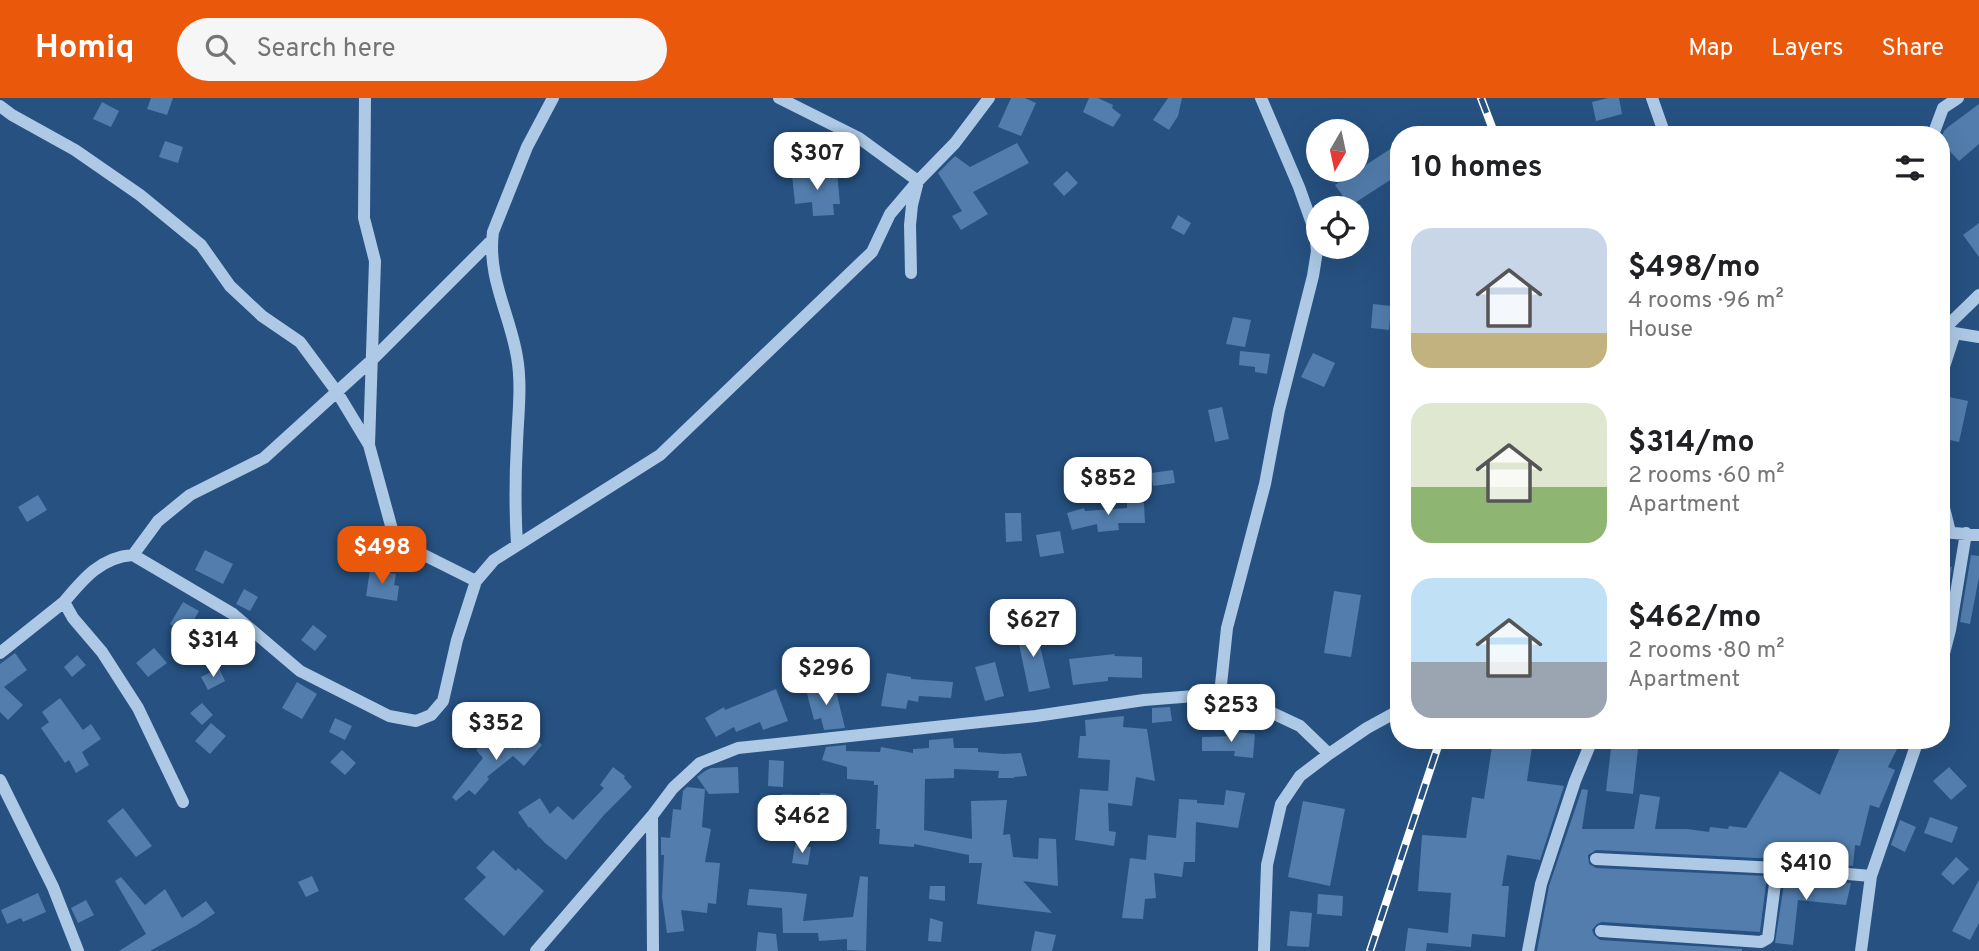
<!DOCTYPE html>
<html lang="en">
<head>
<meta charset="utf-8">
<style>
	body { margin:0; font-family:Overpass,sans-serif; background:#f6f6f6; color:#202124; height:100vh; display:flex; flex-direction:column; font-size:26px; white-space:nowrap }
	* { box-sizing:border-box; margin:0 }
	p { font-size:23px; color:#757577 }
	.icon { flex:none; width:38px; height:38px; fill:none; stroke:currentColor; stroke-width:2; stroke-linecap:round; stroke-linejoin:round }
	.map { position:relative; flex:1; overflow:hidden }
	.sheet { position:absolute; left:1390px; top:28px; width:560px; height:623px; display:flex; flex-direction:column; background:#fff; border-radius:28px; box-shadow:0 7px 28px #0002 }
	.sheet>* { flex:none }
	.needle { width:46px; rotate:189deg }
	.fabs { position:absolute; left:1306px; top:21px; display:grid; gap:14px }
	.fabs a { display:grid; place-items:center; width:63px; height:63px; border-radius:50%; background:#fff; box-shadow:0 7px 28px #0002; font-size:35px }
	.price { position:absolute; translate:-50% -60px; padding:0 16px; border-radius:14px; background:#fff; color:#222; font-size:23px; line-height:46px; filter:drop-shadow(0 2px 4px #0008) }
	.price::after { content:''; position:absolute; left:50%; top:42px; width:21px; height:16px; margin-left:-10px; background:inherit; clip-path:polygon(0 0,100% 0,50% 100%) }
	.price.selected { background:#ea580c; color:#fff }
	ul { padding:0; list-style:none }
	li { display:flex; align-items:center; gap:21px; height:175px; padding:0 21px }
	li span { display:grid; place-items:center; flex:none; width:196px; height:140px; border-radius:21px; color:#555 }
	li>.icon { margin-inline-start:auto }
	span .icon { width:84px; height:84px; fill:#fffc; stroke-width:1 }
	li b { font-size:30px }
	h2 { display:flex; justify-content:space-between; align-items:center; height:84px; padding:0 21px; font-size:30px }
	header { display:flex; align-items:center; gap:42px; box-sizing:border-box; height:98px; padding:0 35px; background:#ea580c; color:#fff }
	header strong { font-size:33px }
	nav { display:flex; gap:38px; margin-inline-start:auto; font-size:24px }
	.search { width:490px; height:63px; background:#f6f6f6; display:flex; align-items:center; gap:18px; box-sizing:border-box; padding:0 24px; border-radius:38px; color:#757577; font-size:26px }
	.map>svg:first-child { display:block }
</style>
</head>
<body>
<header>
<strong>Homiq</strong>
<div class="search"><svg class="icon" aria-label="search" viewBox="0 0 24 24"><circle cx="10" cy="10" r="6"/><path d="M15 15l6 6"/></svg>Search here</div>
<nav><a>Map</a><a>Layers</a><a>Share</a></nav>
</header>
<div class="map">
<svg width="1979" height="853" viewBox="0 0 1979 853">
	<rect width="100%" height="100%" fill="#265181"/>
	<!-- building -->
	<path fill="#527dac" d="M151,0H173L167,17L147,11Z
		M1011,0H1025L1036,5L1021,38L998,29Z
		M1089,0H1098L1113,7L1112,10L1121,17L1113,29L1083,14Z
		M1168,0H1182L1178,18L1169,32L1153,22Z
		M1608,0H1619L1622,16L1596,23L1592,4Z
		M102,4L119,13L111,29L93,21Z
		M1979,6V46L1959,63L1941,44V41L1944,33L1948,29Z
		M165,43L183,49L178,65L159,59Z
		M1017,45L1029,65L973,94L988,116L961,132L952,118L962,113L938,75L955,58L970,69Z
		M1398,46V77L1350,108L1335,87Z
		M1067,73L1078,85L1064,98L1053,86Z
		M837,74L840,106H833L834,117L813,118L812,104L795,106L792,77Z
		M1178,117L1191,125L1184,137L1171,130Z
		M1979,125V159L1963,137Z
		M1373,206L1391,208L1389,232L1371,230Z
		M1233,219L1251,222L1245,249L1226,246Z
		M1240,253L1270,256L1267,276L1255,274V269L1239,267Z
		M1313,255L1335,265L1324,289L1301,279Z
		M1949,299L1968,303L1959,344L1941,340Z
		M1222,309L1229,341L1215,344L1208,312Z
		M1173,372L1175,385L1153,388L1151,375Z
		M38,397L47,412L27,424L18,409Z
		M1127,405H1144L1145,425H1118L1119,432L1098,434L1097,426L1072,432L1067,415L1084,410L1085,413L1127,410Z
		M1005,415H1021L1022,443L1006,444Z
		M1060,433L1064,455L1040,459L1036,437Z
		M205,452L233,466L223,486L195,472Z
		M1971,457L1979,458V479L1970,526L1960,524Z
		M1941,467L1952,469L1943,521L1941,520Z
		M370,472L396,476L394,487L399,488L397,503L366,498Z
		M244,491L258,499L250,513L236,506Z
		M1334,493L1361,497L1351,559L1324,555Z
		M183,504L199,513L186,536L170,526Z
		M313,527L327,538L315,553L301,542Z
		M1035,527L1050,590L1029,594L1016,532Z
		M154,550L167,565L148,579L136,565Z
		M15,555L27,572L4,589L23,607L8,622L0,614V566Z
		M1115,556L1114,558L1142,559V580L1108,579V583L1073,587L1069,561Z
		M77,557L86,567L72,579L64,569Z
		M995,564L1004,598L985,603L975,569Z
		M219,570L225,583L208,592L201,579Z
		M887,575L911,579V581L953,584L951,600L919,598L918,604L908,602L906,611L881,608Z
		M297,584L317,596L302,621L282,610Z
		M834,585L845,630L824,632L821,620L814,622L806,592Z
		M776,591L788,623L763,632L760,624L736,634L734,629L716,639L705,620L724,609L725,612Z
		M60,600L83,632L91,626L101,641L82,654L89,667L76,675L69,662L65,665L41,630L49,624L42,614Z
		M202,605L213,617L202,627L190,615Z
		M1170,609L1172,623L1152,625V610Z
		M1124,618L1123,629L1147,631L1155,683L1136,679L1132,708L1108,705L1109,733L1116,734L1114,748L1075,742L1080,691L1108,693V695L1110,662L1078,660L1080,638H1086L1085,622Z
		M335,620L352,628L345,642L329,634Z
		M211,625L226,638L210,656L195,643Z
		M1237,634L1255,636L1253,660L1234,658L1235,653H1202V639L1236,638Z
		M533,637L542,647L524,668L513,658L487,679L489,681L475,697L469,692L456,703L452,699L483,660L476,652L492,640L500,650L508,642L518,651Z
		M953,640L954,650H978V654L1003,656L1021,655L1027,678L1014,679V680H998L999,673L954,671V680L925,681L924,732L972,741L971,703L1007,702L1003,737L1010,736L1013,759L1038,761L1039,740L1056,741L1058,788L1023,783L1052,815L977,806L982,765H969V757L914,746V749L879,746L880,731H876L878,687H874V683L847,681V669L822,662L826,649L846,647V653L880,654L881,649L913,655V651L929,650V642Z
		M1493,642H1533L1527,683L1564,688L1540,762L1507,757L1502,788H1509L1505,839L1472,836L1471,849L1427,845L1426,853H1405L1408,830L1448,835L1451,795L1418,793L1422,737L1466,740L1472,699L1484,701Z
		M1612,642H1639L1633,696L1606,693Z
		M1843,642H1879L1897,651L1888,669L1895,672L1879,710L1870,707L1860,748L1855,747L1853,768L1777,761L1596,752L1588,757L1589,766L1596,770L1767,778L1760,834L1602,824L1597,826L1592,832L1594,837L1600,842L1742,851V853H1537L1549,788L1582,691L1588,692L1582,731H1634L1640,696L1660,699L1655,731H1687L1709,734L1710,729L1728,731L1729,728L1746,730L1780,673L1820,697Z
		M342,652L356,665L345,677L330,664Z
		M769,662L784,663L783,689L768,688Z
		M613,669L625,678L624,680L632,689L604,717L566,762L545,745L530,729L529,730L518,714L540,700L550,716L558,708L573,722L604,690L600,687Z
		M738,669L739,695L709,696L697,679L705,673L711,670Z
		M1949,669L1967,688L1951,702L1933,683Z
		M687,689L705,691L702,729L711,731L705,764L720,765L716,806L708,805L707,815L681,812L684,833L667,835L662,799L664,757H661V739L670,740L673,711L681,712L683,693Z
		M1226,692L1245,695L1238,730L1196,724L1195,764H1184L1182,779L1154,775L1156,800L1145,801L1143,821L1122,820L1130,760L1146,762L1148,737L1176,740L1179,701L1197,702V705L1224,707Z
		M820,695L836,696L835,716L782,715V696L820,697Z
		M1303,703L1345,711L1330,788L1288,779Z
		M123,710L152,748L136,759L107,723Z
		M1930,719L1958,729L1952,745L1924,735Z
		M1900,722L1916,729L1905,754L1891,747Z
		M795,747L811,749L808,767L792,765Z
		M493,752L516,773L518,770L544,793L504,838L464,801L486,779L476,770Z
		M1956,759L1969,771L1953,787L1941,776Z
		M312,778L319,793L306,799L298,784Z
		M860,778L868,779L866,853L847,852V841L819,843L818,835H783L782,810L747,807L749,791L789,794L807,796L803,823L853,819Z
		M121,779L145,807L165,791L182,820L206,803L215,815L197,827L150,853H119L146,836L115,783Z
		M1785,779L1851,785L1846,807L1798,802L1793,847L1775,845Z
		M1979,782V825L1970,842L1952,833Z
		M930,788H945V803L929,801Z
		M38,795L46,814L23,824L21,820L7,826L1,812Z
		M1318,796L1343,798L1342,818L1317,816Z
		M86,802L94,817L78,825L71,810Z
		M1290,813L1312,815L1309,849L1287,848Z
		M930,820L943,824L941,844L928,843Z
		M1035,833L1056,837L1052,853H1031Z
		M758,834L776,836L778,853H756Z"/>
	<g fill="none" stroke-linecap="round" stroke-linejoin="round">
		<!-- minor -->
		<path stroke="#adc9e6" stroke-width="12" d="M365,0L364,120L375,163L369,347L393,435L398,444L476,483
			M1652,0L1665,37
			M0,8L12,17L75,52L140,97L201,147L230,188L262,218L300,244L337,294L369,347
			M1933,37L1943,10L1958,0
			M911,175L910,127L912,107L918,83L955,45L989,0
			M1942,233L1979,197
			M1948,234L1979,239
			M1941,278L1955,235
			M1941,398L1950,434
			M1941,434L1979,437
			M517,447C515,413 515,380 517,345C518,317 522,287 517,259C510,216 487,180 493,134L527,49L553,0
			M133,457L158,423L190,397L264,360L373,261L491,143
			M0,555L64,504
			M1941,567L1950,532L1966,435
			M1220,596L1227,530L1265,386L1279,312L1313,178L1317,153L1315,134L1299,89L1261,0
			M0,682L53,789L78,853
			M183,704L138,610L102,554L73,520L64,504C83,481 101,459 133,457L233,516L300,573L389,618L416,623L431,617L443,603L457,542L476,483L494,462L660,357L872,154L890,116L918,83L859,40L779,0
			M652,718L653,853
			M1596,761L1777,770L1871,778
			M1601,833L1761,844L1768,840L1777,770
			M536,853L652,718L673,690L700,665L738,650L1036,618L1144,602L1220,596L1253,606L1300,628L1329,656
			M1264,853L1267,767L1281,706L1300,678L1329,656L1367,630L1398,613
			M1528,853L1541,786L1575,683L1592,642
			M1861,853L1871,778L1918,642"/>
		<defs>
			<path id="rail" d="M1481,0L1495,37
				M1370,853L1440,642"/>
		</defs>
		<!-- rail casing -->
		<use href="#rail" stroke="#fff" stroke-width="8"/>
		<!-- rail -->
		<use href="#rail" stroke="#265181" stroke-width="5" stroke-dasharray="16" stroke-linecap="butt"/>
	</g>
</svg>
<div class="fabs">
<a><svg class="needle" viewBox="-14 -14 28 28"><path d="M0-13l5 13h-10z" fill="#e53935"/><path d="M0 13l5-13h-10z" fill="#757577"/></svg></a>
<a><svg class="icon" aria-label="locate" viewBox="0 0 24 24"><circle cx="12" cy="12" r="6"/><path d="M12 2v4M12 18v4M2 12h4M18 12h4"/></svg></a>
</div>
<b class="price" style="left:817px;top:94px">$307</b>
<b class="price" style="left:1108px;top:419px">$852</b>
<b class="price selected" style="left:382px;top:488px">$498</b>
<b class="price" style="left:1033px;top:561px">$627</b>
<b class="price" style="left:213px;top:581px">$314</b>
<b class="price" style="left:826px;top:609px">$296</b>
<b class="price" style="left:1231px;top:646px">$253</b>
<b class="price" style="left:496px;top:664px">$352</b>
<b class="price" style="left:802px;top:757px">$462</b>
<b class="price" style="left:1806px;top:804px">$410</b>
<section class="sheet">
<h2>10 homes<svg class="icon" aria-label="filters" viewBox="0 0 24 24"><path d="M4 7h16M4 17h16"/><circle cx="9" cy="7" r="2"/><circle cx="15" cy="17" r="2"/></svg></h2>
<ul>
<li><span style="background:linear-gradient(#c9d6e8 75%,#c2b280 0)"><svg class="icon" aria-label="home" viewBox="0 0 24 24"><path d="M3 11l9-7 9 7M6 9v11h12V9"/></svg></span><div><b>$498/mo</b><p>4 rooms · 96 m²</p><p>House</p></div></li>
<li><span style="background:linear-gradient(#dfe7d0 60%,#8fb573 0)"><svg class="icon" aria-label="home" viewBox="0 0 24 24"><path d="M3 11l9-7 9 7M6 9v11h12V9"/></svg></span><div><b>$314/mo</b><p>2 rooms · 60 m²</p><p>Apartment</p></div></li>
<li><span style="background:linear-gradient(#bfe0f5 60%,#9aa5b1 0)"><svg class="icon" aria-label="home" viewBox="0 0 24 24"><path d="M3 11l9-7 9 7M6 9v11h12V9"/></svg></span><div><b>$462/mo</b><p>2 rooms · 80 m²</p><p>Apartment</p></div></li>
</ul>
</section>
</div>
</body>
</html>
